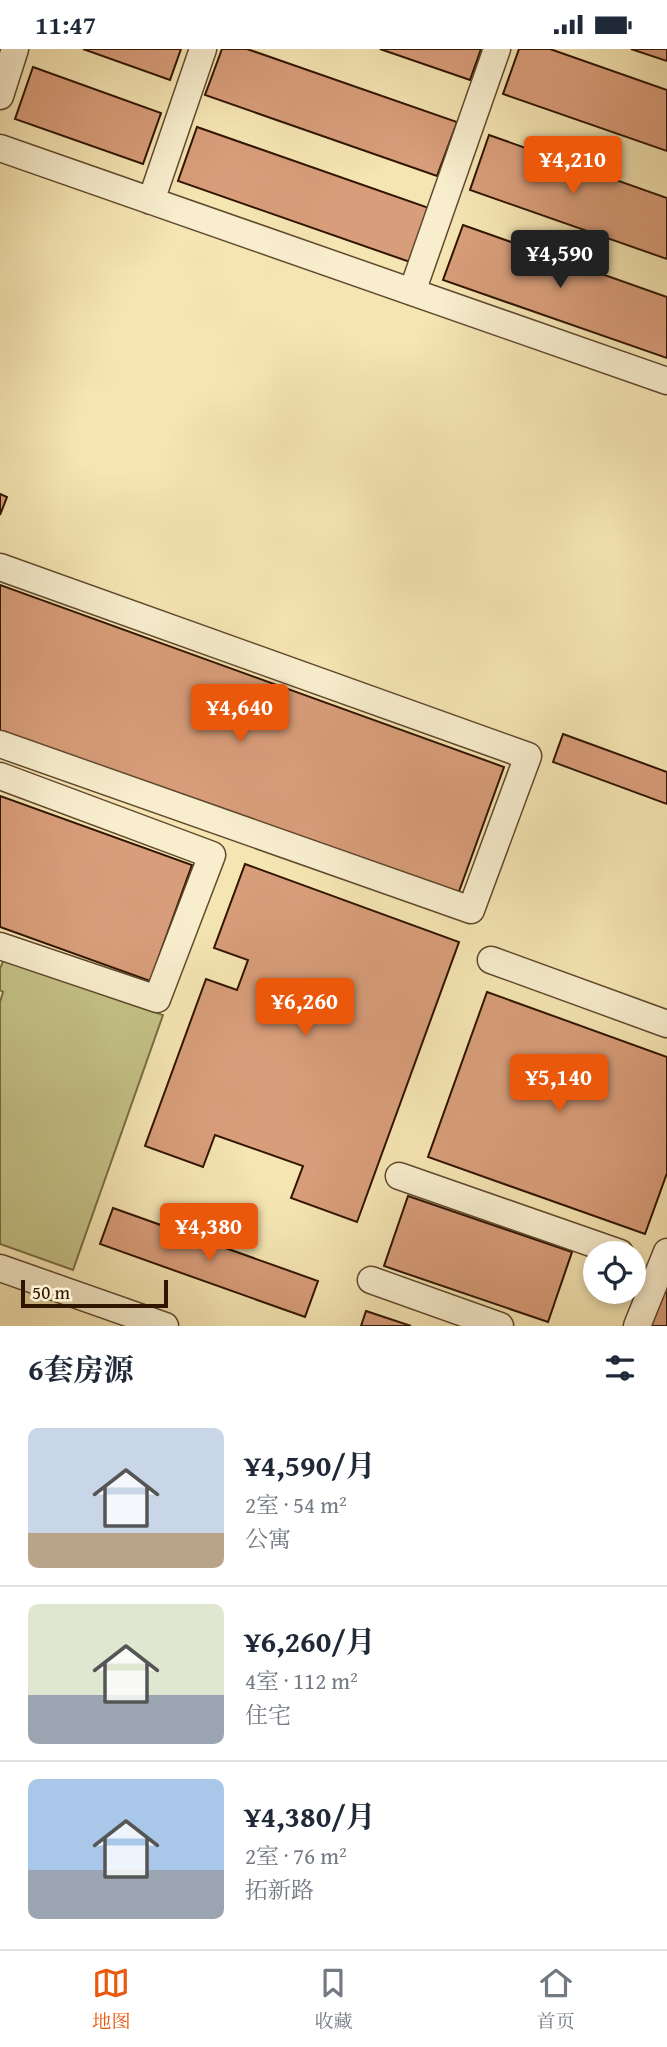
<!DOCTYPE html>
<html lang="zh">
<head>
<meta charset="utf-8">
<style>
	body { margin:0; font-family:"Gentium Book Plus","Noto Serif SC",serif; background:#f6f6f7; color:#1f2937; height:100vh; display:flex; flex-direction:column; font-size:26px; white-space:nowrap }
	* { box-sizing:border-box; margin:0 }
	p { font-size:23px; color:#747a83 }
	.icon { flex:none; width:38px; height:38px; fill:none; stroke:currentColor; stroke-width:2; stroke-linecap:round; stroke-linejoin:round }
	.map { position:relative; height:1277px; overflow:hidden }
	.details { display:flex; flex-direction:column; background:#fff; flex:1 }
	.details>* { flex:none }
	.fabs { position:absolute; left:583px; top:1192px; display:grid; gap:14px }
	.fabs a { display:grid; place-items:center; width:63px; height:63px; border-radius:50%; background:#fff; box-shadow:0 4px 10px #0003; font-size:35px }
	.scale { position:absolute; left:21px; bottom:18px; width:147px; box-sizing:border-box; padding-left:7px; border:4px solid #301500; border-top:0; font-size:19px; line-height:24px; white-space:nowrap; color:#301500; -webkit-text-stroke:5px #f8eece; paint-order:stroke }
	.price { position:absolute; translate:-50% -60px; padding:0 16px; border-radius:7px; background:#ea580c; color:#fff; font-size:23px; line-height:46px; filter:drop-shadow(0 2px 4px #0008) }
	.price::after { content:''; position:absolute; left:50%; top:42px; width:21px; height:16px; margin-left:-10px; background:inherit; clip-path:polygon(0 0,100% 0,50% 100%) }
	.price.on { background:#222; color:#fff }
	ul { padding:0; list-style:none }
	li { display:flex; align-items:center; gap:21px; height:175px; padding:0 28px }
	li+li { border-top:2px solid #e0e1e3 }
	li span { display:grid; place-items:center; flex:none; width:196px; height:140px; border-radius:10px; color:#555 }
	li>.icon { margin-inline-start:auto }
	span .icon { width:84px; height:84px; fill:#fffc; stroke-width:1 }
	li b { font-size:30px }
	h2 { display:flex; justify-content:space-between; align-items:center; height:84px; padding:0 28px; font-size:30px }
	.status { display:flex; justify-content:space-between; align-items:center; height:49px; padding:0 35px; background:#fff; direction:ltr }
	.status svg { height:19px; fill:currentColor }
	.dock { display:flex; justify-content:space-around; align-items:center; height:98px; border-top:2px solid #e0e1e3; background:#fff; font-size:19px; color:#747a83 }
	.dock a { display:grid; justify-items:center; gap:4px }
	.dock .on { color:#ea580c }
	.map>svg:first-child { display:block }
</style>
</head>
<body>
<div class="status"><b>11:47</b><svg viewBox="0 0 49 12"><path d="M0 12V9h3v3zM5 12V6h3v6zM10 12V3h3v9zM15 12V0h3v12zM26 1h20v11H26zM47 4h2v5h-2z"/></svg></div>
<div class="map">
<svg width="667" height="1277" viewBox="0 0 667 1277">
	<rect width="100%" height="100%" fill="#f5e5b3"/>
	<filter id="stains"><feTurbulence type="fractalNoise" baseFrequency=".00286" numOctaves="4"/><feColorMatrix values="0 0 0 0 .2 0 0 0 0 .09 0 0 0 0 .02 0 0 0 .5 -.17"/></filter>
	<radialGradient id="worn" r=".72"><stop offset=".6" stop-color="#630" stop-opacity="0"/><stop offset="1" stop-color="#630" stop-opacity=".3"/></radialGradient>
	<!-- green -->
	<path fill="#c4c287" stroke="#7a6c44" stroke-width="2" d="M4,910L163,966L73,1221L0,1195V953L3,943L0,941V920Z"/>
	<!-- building -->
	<path fill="#d89d7a" stroke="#301500" stroke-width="2" d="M83,0H181L170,31Z
		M222,0H247L457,73L437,127L205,46Z
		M380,0H481L470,31Z
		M519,0H550L667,41V102L503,45Z
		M631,0H667V12Z
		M33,18L161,64L143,115L15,70Z
		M197,78L429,159L410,213L178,132Z
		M489,86L667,149V210L470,141Z
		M463,176L667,248V309L443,231Z
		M0,445L7,448L0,466Z
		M0,536L504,718L457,848L0,683Z
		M563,685L667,723V755L553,713Z
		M0,747L192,816L150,932L0,878Z
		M245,815L459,893L357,1173L291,1149L303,1117L215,1086L203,1118L145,1097L206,930L237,941L248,911L214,899Z
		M487,943L667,1008V1124L645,1185L428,1108Z
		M408,1147L572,1203L548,1273L384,1217Z
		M113,1159L318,1232L305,1268L100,1195Z
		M667,1231V1277H650Z
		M366,1262L411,1277H361Z"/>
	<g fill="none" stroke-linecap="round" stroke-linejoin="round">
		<defs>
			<path id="minor" d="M0,47L15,0
				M0,99L667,332
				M151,152L203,0
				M412,243L497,0
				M0,518L528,707L471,861L0,695
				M0,727L212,806L157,950L0,897
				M491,911L667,975
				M399,1127L620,1204
				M0,1219L165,1277
				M371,1231L500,1277
				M637,1277L667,1203"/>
		</defs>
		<!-- minor casing -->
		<use href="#minor" stroke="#61492d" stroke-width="29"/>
		<!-- minor -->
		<use href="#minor" stroke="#f8eece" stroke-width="26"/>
	</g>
	<rect width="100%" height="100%" filter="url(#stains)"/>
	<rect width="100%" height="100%" fill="url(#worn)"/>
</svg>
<div class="fabs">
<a><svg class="icon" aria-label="locate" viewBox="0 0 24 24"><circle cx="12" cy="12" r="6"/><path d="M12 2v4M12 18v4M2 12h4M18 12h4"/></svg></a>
</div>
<div class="scale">50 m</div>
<b class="price" style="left:573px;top:147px">¥4,210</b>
<b class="price on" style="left:560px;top:241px">¥4,590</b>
<b class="price" style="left:240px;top:695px">¥4,640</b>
<b class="price" style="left:305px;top:989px">¥6,260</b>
<b class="price" style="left:559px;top:1065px">¥5,140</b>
<b class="price" style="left:209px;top:1214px">¥4,380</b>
</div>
<section class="details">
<h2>6套房源<svg class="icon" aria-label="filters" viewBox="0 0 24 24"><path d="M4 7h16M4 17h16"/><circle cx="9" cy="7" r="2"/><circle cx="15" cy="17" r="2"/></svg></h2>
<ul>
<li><span style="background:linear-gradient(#c9d6e8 75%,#b9a48a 0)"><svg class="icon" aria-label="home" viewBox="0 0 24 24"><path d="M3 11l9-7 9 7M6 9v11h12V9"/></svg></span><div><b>¥4,590/月</b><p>2室 · 54 m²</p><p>公寓</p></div></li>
<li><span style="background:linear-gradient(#dfe7d0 65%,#9aa5b1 0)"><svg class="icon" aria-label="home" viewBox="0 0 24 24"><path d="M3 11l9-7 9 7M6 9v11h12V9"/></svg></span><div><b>¥6,260/月</b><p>4室 · 112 m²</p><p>住宅</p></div></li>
<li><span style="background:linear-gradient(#a9c7e8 65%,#9aa5b1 0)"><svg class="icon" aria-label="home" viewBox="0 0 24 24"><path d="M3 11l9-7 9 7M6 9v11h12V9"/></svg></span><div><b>¥4,380/月</b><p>2室 · 76 m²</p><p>拓新路</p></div></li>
</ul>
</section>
<nav class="dock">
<a class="on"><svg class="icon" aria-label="map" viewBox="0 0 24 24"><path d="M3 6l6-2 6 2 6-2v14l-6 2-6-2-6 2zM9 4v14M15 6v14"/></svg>地图</a>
<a><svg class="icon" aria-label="saved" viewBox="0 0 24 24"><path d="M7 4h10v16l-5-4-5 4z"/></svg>收藏</a>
<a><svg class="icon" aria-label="home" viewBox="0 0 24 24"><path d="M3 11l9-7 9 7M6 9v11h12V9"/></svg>首页</a>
</nav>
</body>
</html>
